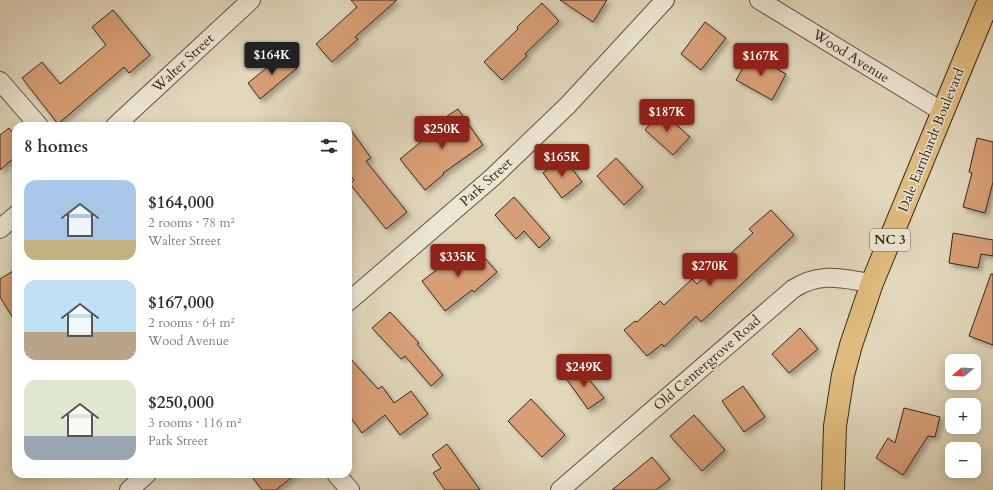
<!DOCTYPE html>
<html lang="en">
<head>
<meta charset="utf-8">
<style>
	body { margin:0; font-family:Cardo,serif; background:#f2f2f3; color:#2b2b33; height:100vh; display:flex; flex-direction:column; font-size:15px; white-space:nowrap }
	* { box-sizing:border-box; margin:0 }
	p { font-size:13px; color:#7c7c81 }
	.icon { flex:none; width:22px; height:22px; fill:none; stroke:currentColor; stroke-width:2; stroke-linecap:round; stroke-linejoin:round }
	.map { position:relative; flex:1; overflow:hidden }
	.sheet { position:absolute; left:12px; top:122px; width:340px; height:356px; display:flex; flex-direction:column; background:#fff; border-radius:12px; box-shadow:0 2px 10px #0003 }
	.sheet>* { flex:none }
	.needle { width:26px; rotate:252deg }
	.tools { position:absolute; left:945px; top:354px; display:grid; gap:8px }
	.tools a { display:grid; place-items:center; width:36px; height:36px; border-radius:8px; background:#fff; box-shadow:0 2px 10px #0003; font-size:20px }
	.price { position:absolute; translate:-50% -34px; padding:0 9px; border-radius:4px; background:#8f2418; color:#fff; font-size:13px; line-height:26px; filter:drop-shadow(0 1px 2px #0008) }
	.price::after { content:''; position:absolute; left:50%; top:24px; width:12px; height:9px; margin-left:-6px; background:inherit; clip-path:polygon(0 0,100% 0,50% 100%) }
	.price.active { background:#222; color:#fff }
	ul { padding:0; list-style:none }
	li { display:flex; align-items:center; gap:12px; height:100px; padding:0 12px }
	li span { display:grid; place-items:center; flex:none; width:112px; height:80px; border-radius:12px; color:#555 }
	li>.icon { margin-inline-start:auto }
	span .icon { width:48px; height:48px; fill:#fffc; stroke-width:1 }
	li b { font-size:17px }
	h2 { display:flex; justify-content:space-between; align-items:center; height:48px; padding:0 12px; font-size:17px }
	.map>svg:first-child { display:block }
</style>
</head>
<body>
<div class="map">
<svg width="993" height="490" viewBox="0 0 993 490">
	<defs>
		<filter id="shadow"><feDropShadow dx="3.5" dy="3.5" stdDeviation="2" flood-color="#0004"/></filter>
	</defs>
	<rect width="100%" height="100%" fill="#e1d7bb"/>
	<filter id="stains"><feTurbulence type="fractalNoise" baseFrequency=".005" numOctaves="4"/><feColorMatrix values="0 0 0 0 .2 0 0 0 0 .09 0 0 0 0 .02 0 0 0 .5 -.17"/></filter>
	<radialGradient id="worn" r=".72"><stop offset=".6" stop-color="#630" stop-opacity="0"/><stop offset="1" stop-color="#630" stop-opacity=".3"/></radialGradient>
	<!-- building -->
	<path fill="#d89e75" stroke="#33291d" filter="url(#shadow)" d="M351,0H397L355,37L358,39L332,62L316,44L357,7Z
		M560,0H607L593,22Z
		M542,3L559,21L525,54L527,56L502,80L484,62L518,29L517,27Z
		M113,10L150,55L129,73L124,67L58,124L22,78L42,62L60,84L106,45L92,27Z
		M705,22L726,38L701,70L681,54Z
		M285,53L297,68L260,99L248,83Z
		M751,54L786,74L772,100L736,80Z
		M458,109L483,145L443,173L444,174L425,190L400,159L438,128L435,124Z
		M661,111L690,137L673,155L645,130Z
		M348,126L371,158L366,161L407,212L386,229L350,184L354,180L348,172Z
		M9,128L16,137V156L0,170V135Z
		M977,138L993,142V182L985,213L963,207L972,173L969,172Z
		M563,157L582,182L562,198L543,173Z
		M616,158L643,187L624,205L597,176Z
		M514,197L550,238L539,248L524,231L516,239L495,215Z
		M771,210L794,235L701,322L696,316L664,347L662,344L647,356L624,330L635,321L637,322L660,301L664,305L692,279L697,284L753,233L749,229Z
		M953,233L993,240V256L981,254L978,268L949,263Z
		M461,244L478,264L485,258L497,272L474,292L472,290L445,311L422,281L447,262L445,259Z
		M16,269V323L0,297V279Z
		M991,274H993V345L969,336Z
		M390,312L419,343L417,344L443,375L431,386L405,356L401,359L372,328Z
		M800,328L818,349L789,373L772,354Z
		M348,356L378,389L382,386L394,403L411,391L428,414L400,435L385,415L362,433L348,414Z
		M579,367L604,398L588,409L565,377Z
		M743,386L765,417L744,432L722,401Z
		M531,399L565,435L542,457L508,421Z
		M904,408L940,417L935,437L928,436L903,475L876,458L888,438L895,443Z
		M694,415L725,450L702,471L670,436Z
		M447,444L480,490H445L433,473L441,468L432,455Z
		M652,457L670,479L656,490H612Z
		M250,474H296L276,490H262Z"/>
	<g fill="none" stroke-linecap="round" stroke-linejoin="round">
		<defs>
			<path id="minor" d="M759,0L943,112
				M0,81L39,126
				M115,126L251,0
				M0,229L16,215
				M348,302L493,177L568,105L665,0
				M336,474L350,490
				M129,490L147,474
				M560,490L793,289C821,271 842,279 872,283"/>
			<path id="primary" d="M833,490L835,426L843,375L851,345L872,283L989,0"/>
		</defs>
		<!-- minor casing -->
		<use href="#minor" stroke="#5e5444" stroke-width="20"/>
		<!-- primary casing -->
		<use href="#primary" stroke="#33291d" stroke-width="24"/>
		<!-- minor -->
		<use href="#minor" stroke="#ece5d3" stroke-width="18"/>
		<!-- primary -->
		<use href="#primary" stroke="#e0bc7e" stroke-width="22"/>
	</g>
	<g text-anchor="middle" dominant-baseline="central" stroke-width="3" stroke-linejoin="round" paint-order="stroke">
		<!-- shield labels -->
		<rect fill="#ece5d3" stroke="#6a6154" stroke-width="1" x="870" y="229" width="40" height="22" rx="3"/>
		<g font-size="13" font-weight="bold" fill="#33291d">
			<text x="890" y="240">NC 3</text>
		</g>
		<!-- street labels -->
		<g font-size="14" fill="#33291d" stroke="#ece5d3">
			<text transform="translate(851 56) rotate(32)">Wood Avenue</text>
			<text transform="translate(183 63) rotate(-43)">Walter Street</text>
			<text transform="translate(931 140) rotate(-68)">Dale Earnhardt Boulevard</text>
			<text transform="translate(486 182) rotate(-42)">Park Street</text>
			<text transform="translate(707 363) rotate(-41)">Old Centergrove Road</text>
		</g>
	</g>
	<rect width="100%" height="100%" filter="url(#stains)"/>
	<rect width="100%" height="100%" fill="url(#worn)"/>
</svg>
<div class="tools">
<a><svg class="needle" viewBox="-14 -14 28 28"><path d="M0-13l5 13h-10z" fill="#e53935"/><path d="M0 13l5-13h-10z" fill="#7c7c81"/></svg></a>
<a>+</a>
<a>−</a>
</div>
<b class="price active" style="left:272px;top:76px">$164K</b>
<b class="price" style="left:761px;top:77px">$167K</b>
<b class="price" style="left:667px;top:133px">$187K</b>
<b class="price" style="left:442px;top:150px">$250K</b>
<b class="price" style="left:562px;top:178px">$165K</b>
<b class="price" style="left:458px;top:278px">$335K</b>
<b class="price" style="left:710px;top:287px">$270K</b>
<b class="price" style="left:584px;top:388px">$249K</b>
<section class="sheet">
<h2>8 homes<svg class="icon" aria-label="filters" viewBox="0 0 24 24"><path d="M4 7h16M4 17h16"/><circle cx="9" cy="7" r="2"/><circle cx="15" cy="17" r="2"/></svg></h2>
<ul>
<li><span style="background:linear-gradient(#a9c7e8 75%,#c2b280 0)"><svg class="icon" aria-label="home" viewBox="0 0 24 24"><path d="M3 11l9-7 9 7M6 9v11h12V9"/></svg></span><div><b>$164,000</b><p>2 rooms · 78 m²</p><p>Walter Street</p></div></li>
<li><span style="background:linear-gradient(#bfe0f5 65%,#b9a48a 0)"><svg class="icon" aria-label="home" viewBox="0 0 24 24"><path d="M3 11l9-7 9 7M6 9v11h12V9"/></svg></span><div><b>$167,000</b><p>2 rooms · 64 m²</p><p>Wood Avenue</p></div></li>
<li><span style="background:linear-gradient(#dfe7d0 70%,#9aa5b1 0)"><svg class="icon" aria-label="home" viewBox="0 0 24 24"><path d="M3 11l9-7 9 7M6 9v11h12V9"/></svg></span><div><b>$250,000</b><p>3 rooms · 116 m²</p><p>Park Street</p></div></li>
</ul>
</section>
</div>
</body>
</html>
